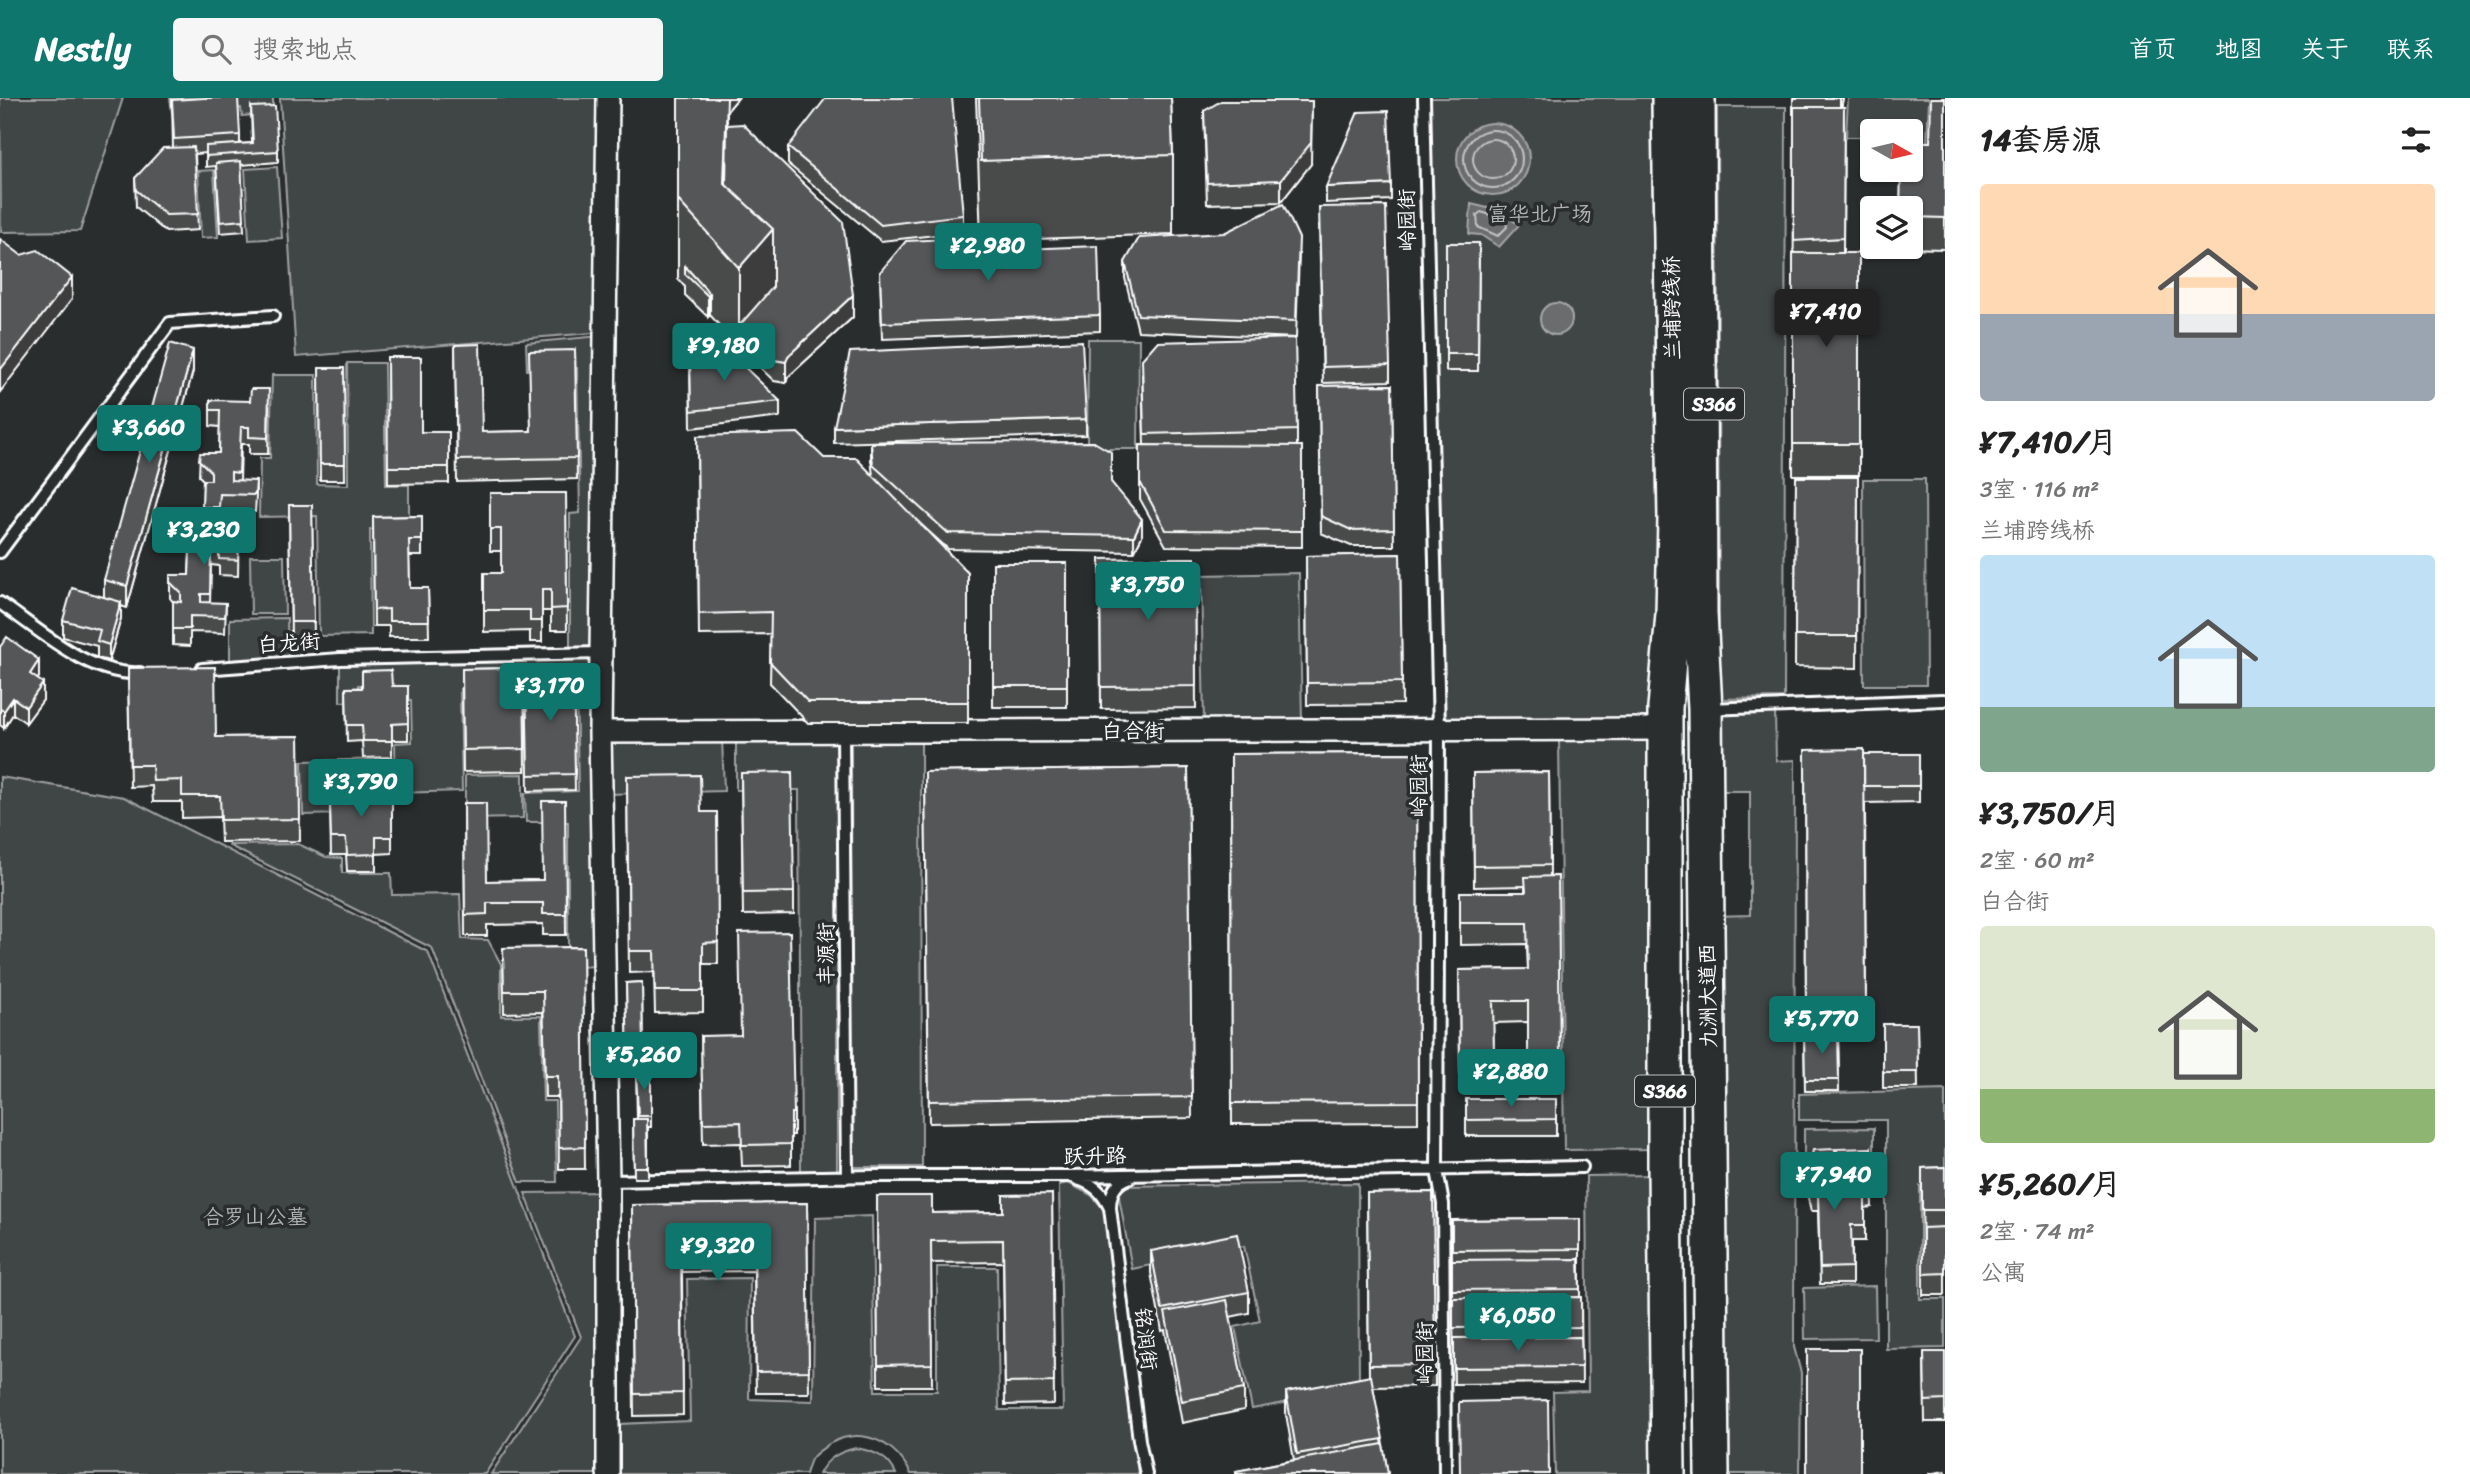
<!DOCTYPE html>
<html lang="zh">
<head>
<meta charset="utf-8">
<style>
	body { margin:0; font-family:Sriracha,"LXGW WenKai TC",sans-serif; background:#f6f6f6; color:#222; height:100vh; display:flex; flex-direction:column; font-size:26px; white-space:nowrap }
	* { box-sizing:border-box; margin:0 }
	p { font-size:23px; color:#767676 }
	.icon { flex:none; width:38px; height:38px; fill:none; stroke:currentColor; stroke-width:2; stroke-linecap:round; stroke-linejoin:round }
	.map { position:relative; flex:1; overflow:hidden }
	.details { display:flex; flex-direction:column; background:#fff; width:525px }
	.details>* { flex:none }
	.needle { width:46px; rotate:98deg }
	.tools { position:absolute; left:1860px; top:21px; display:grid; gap:14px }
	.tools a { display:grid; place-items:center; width:63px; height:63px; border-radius:7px; background:#fff; box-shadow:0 2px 5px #0004; font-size:35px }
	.price { position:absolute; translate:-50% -60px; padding:0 16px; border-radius:7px; background:#0f766e; color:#fff; font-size:23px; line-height:46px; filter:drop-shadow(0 2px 4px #0008) }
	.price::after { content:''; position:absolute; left:50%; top:42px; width:21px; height:16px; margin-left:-10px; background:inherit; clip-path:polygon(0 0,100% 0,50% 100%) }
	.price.active { background:#222; color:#fff }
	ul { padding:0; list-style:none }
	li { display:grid; align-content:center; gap:14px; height:371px; padding:0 35px }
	li span { display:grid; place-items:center; height:217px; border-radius:7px; color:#555 }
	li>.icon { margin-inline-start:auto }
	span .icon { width:126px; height:126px; fill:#fffc; stroke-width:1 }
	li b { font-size:30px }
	h2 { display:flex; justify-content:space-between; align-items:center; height:84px; padding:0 35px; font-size:30px }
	header { display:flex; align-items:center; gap:42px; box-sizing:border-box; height:98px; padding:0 35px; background:#0f766e; color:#fff }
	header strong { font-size:33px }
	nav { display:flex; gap:38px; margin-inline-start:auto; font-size:24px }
	.search { width:490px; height:63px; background:#f6f6f6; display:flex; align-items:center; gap:18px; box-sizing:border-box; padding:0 24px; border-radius:7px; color:#767676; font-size:26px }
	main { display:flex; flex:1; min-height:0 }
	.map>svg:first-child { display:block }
</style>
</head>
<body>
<header>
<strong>Nestly</strong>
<div class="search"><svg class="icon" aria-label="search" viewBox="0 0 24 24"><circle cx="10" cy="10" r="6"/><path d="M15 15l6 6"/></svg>搜索地点</div>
<nav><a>首页</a><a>地图</a><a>关于</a><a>联系</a></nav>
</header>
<main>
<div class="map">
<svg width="1945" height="1376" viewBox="0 0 1945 1376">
	<rect width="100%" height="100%" fill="#2a2d2e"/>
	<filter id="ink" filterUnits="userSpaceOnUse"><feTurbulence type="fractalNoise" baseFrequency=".0143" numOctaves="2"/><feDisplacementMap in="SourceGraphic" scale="14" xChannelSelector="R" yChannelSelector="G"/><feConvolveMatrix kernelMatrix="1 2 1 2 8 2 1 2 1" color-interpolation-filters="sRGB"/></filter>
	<g filter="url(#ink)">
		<!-- green -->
		<path fill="#414445" stroke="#a0a2a2" stroke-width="2" d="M0,0H123L80,133L1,134Z
			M170,0H273V16L242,18L241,10L172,15Z
			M280,0H607L604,234L296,259Z
			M1424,0H1651L1660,631L1439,632Z
			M1848,0H1945V2H1929L1926,70H1911V33H1872V39H1846Z
			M1717,9H1786L1784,600L1716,601L1719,519Z
			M277,69L282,140L249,142L245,71Z
			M214,72L218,139L201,140L198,73Z
			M600,238L597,549H570V416L580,415L577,270L527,272L526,245Z
			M1088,241H1139L1138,351H1087Z
			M347,265H384L386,387H409V432H370L371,537L319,538L317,418L259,419L260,360H270L272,277H316L317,386L348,387Z
			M1863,381H1925L1926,587H1864Z
			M250,458H284L285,516H251Z
			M1299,475L1302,624L1204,625L1201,477Z
			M287,520L288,560L230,562V521Z
			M596,559L602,868L568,869V724H526L525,695L578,693L576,587L460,591L462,693L396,695L395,645L412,644L411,602H395L394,586L358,587V603L340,604V566Z
			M1775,614L1776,663L1795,662L1794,1249L1801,1275L1800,1376H1717L1714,818L1750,817V693H1711V617Z
			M722,640L724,693L607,696L606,643Z
			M1653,640L1657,1051L1564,1052L1559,641Z
			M736,641H837V1073H801L799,692H736Z
			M921,641L922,1069H852L851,642Z
			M391,661L392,699L343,700V716L303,717L302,663Z
			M523,676V720L465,721V677Z
			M0,679L124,699L428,854L575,1238L485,1376H0Z
			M298,746L326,759L342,760V775H391L392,797L460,796L462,841L488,842L501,866V918H541L543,1003H555L557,1084H520L432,850L228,747Z
			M1945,992V1087L1920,1088V1201H1945V1250L1886,1251V1022H1799V996Z
			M1874,1030V1059H1804V1031Z
			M1658,1077L1660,1376H1555L1553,1294L1588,1293L1586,1078Z
			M1068,1085L1091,1097L1104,1111L1138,1376H911C895,1344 862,1327 829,1346C824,1350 815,1355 812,1360C809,1364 808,1371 806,1376H618V1326L690,1323L687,1181L750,1180L749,1301L813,1303L815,1120L872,1118L875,1293H937V1169H997L999,1312H1063L1059,1087Z
			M1358,1085L1359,1291L1252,1311L1235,1229L1260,1223L1244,1148L1132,1171L1117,1088Z
			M601,1094L603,1376H491L581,1239L525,1095Z
			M1875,1188L1876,1240L1805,1241L1804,1190Z
			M856,1350C874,1353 889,1359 896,1376H819C827,1360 839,1354 856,1350Z"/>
		<!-- water -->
		<path fill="#6a6c6d" stroke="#a6a7a7" stroke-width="2" d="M1457 61a36 36 0 1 1 72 0a36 36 0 1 1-72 0Z
			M1471,106L1500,113L1519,127L1499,149L1481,137L1469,136Z
			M1540 221a16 16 0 1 1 32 0a16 16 0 1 1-32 0Z"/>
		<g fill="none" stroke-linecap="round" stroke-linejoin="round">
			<!-- shore -->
			<path stroke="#c3c4c5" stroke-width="2" d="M1464 61a29 29 0 1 1 58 0a29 29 0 1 1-58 0Z
				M1473 61a20 20 0 1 1 40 0a20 20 0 1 1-40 0Z
				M1481,114L1497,119L1506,125L1507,129L1498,138L1478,129L1477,117Z"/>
			<defs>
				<path id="service" d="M1424,0L1439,632L1437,1072L1443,1106L1445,1376
					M0,454L170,225L273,218
					M0,505C41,533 89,578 140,575
					M202,571L340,561L601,555
					M1708,611L1943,602
					M843,634L847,1079
					M1077,1081C1094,1086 1102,1094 1110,1110C1110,1095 1115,1084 1131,1079
					M608,1083L875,1078H1067L1582,1069
					M1110,1110L1139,1342L1146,1376"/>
				<path id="minor" d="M600,634L1666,631
					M608,1376V1083L600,634L608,0"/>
				<path id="primary" d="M1698,0L1700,515L1705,611L1712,1376
					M1668,1376L1665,1068V610L1673,516L1675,420L1669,0"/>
			</defs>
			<!-- service casing -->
			<use href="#service" stroke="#fff" stroke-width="16"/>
			<!-- minor casing -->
			<use href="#minor" stroke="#fff" stroke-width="26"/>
			<!-- primary casing -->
			<use href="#primary" stroke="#fff" stroke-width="38"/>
			<!-- service -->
			<use href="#service" stroke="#2a2d2e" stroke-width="10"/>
			<!-- minor -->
			<use href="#minor" stroke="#2a2d2e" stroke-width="21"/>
			<!-- primary -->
			<use href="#primary" stroke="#2a2d2e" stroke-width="33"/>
		</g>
		<!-- wall -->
		<path fill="#494b4c" stroke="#fff" stroke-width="2" d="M678,0H738L727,13V27L853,219L788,279L786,285L774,283L739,249L710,217L708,219L685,197V189L678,181Z
			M976,0H1171L1173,57V136L981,143Z
			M1793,0H1843L1841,9H1844L1843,155H1859V377H1793L1794,16H1793Z
			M1945,0V151L1900,150V149H1911V110L1930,44Z
			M172,2L240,37V46L252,45L251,9L278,53V64L241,67L244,133L220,135L216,68L206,69V55L195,56L198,132L166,134L136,109L135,80L173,50Z
			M1204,13L1311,66L1281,104L1207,106Z
			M788,49L963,117V134L881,143L788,66Z
			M1391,86V102L1326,105V89Z
			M1319,126L1390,267V283L1323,285Z
			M1446,145H1479L1478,273H1446Z
			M948,154L1100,217V233L882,241L880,174Z
			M1299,156L1296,240L1138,233L1125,180V164Z
			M455,247L482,334L530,333L575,252L577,381L457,384Z
			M690,254L780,303V319L691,330Z
			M387,259L421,334H449V385L388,386Z
			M319,270H344L345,382H320Z
			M193,273L127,510L121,508V520L109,563L97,560V548L63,539V522L104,499V482Z
			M1142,277L1297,332V348H1302V449L1166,448L1140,401V347H1144Z
			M1392,287L1394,448H1351L1321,435L1319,288Z
			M210,302L269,308L268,356H249V346H241L240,383H256V399L255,414L239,413L238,478L219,477V468L211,467L210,505H226L225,535L190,534V548L173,547V504L170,500V477H189L190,450H180V423L202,424L203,382L199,378L200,355H219L220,329L210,328Z
			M1086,321V337L834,345V329Z
			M697,338L824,360L873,377L871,362V345L1111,384L1142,438L1134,454L948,451L915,421L968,475V625H808L770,585L771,536L699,537Z
			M1796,379H1858L1857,570L1795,569Z
			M490,395H566L567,532H551V513H542V544H530V533L484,534V475H501V453H490Z
			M289,407H312L314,540L291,541Z
			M422,418V458H409L410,490H428L429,539H389V528H374L373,419Z
			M1400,456L1402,606L1307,607L1306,458Z
			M1195,460L1196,610L1101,611L1100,461Z
			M993,465H1067V609H993Z
			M0,549L39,579L37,581L43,602L26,625L13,616L4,630L0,627Z
			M128,570L216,639L299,638L300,743L221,744L220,719L182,720V704H153L152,688L130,689Z
			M524,570L525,673L463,674L462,571Z
			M573,573L575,692L528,693L526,574Z
			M408,588V642H392V659L363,660L362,643L347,644L346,590Z
			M1805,652L1864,656H1919V704L1865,705L1866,931H1806Z
			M1417,655L1418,1025L1232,1026L1231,656Z
			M1188,670L1192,1020L929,1025L925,674Z
			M1549,674L1550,778H1558L1560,985L1528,986V924L1493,925L1494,977H1460L1459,872L1528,871L1527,846L1460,847V794H1525V788L1474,789L1473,675Z
			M741,675L794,794V816L743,817Z
			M627,678L701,714H717L718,866H703V914L655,915L654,874L629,875Z
			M392,701V755L376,756V773H347L346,757H331L330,704Z
			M565,703L566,837H543V826L487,827V838H465L464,705L487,783L543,782Z
			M583,849L585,1071H559L558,999H545L543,914L504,915L503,850Z
			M642,884L643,969L628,970L626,885Z
			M1883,926H1917L1918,990H1883Z
			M1804,934H1838L1839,993H1805Z
			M701,938L794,1015V1037H791V1067L742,1068L741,1045L703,1046Z
			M636,971H651V1029H648V1080H634L633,1021H637Z
			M1466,1001H1556V1038H1466Z
			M1871,1050L1872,1109L1865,1110V1143H1852V1186H1820L1818,1113H1811L1807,1095V1079L1836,1098H1838Z
			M1945,1069V1197H1923L1922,1070Z
			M1433,1094L1435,1288L1373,1289L1388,1376H1236V1373L1294,1362L1286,1316V1294L1369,1279L1367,1095Z
			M1052,1096L1054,1306L1005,1307L1003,1164L931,1165L932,1288H878L877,1098L932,1115L1003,1114Z
			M807,1105L809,1295H756L754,1173L682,1174L683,1317L634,1318L632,1107Z
			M1580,1121V1199H1581L1582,1285L1454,1286L1453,1208H1452V1122Z
			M1151,1153L1249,1194V1215L1230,1219L1244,1291V1312L1182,1325L1165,1232L1162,1233L1151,1175Z
			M1924,1254H1945V1324H1925Z"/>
		<!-- shaded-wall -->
		<path fill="#3c3d3e" stroke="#fff" stroke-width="2" d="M728,0H738L727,13V77L724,144V85L726,3Z
			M1840,0H1843L1840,17Z
			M1312,3L1311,66L1281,104V82Z
			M773,131V210L739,228V170Z
			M72,179V201L0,294V272Z
			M710,196V217L708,219V198Z
			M853,197V219L788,279L786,285V264L788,258Z
			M193,252V273L127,510V488Z
			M1142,421V438L1134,454V438Z
			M121,504V520L109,563V547Z
			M39,562V579L30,592V576Z
			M43,585V602L26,625V609Z
			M13,600V616L4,630V613Z"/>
		<!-- building -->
		<path fill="#555758" stroke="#fff" stroke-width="2" d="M204,0H238L240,37L174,41L172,2Z
			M678,0H727L724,85L773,131L739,170L678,102Z
			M826,0H952L963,117L881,127L788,49Z
			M979,0H1171L1173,57L981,63Z
			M1931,0H1945V120L1911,119V110H1900L1901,72H1911V44H1930Z
			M1221,3H1312L1311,45L1281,82L1207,85L1204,13Z
			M275,8L278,53L206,58V48L253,45L251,9Z
			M1794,9H1844L1843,140L1794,143Z
			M1388,13L1391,86L1326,89L1358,14Z
			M743,26L843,124L853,197L788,258L786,264L774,262L739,228L773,189V131L726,87L727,27Z
			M194,49L198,116L166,117L136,92L135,80L163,50Z
			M241,63L244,122L220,124L216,65Z
			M1283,106L1299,140L1296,223L1138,217L1125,164L1139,140L1224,135Z
			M1386,108L1390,267L1323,269L1319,109Z
			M0,141L21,157L38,152L72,179L0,272Z
			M948,141V154L1098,148L1100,217L882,225L880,174L906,143Z
			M1446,145H1479L1478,256H1446Z
			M1793,155H1859V346H1793Z
			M685,168L710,196L708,198L685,176Z
			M1295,240L1297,332L1144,336L1142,261L1157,244Z
			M1082,243L1086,321L834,329L850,254Z
			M170,245L193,252L127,488L104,482Z
			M480,246L482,334L531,333L529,253L575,252L577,360L457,362L455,247Z
			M690,254L731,256L780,303L691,313Z
			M387,259H421V334H449V369H388Z
			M319,270H344L345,366H320Z
			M1392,287L1394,431L1351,432L1321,418L1319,288Z
			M251,291H269L268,340L249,339V329H241L239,375L231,374V382L256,383L255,397L220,396L219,409H202L203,382H211V374L199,362L200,355H219L220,312H210V302L250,303Z
			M798,335L824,360H856L968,475V604H808L770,564L771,514L699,516L697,338Z
			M1094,344L1111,354V384L1142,421L1134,438L948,435L873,367L871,345Z
			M1140,347L1302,348V433L1166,432L1140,384Z
			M1796,379H1858L1857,538H1795Z
			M490,395H566L567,510L551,511V491H542V523H530V512H484V475H501V431H490Z
			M289,407H312L314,524H291Z
			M221,413H239L238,462L219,461V451H211L210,496H201V504L226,505L225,519L190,518V531H173V503L181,504V495L170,484V477H189L191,434H180V423L220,425Z
			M422,418V442H409L410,490H428L429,523H389V511L374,512L373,419Z
			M1400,456L1402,584L1307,585L1306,458Z
			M1195,460L1196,588L1101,589L1100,461Z
			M993,465H1067V588H993Z
			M72,490L121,504L109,547L97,543L100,532L63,522Z
			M7,539L39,562L30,576L43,585L26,609L13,600L4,613L0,611V549Z
			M215,569L216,639L299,638L300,721L221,722L220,698H182V682L153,683L152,667H130L128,570Z
			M524,570L525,651L463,652L462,571Z
			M391,572L392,588H408V625L392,626V643H363L362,627H347L346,590H362V573Z
			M573,573L575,676L528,677L526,574Z
			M1864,651L1866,909L1806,910L1805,652Z
			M1417,655L1418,1004L1232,1005L1231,656Z
			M1864,656H1919V688H1864Z
			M1188,670L1192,999L929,1003L925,674Z
			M792,674L794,794L743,795L741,675Z
			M1549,674L1550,767L1474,768L1473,675Z
			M700,677L701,714H717L718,844L703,845V893H655L654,853H629L627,678Z
			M346,686H375L376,702L392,701V739H376V756L347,757L346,740H331L330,704L346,703Z
			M542,703H565L566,816H543V805H487V816L465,817L464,705H486L487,783L543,782Z
			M1558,778L1560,964H1528V903H1493L1494,955L1460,956L1459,872L1528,871L1527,825H1460V794H1526L1525,779Z
			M790,834L794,1015H791V1046L742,1047L741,1024L703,1025L701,938L741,937L739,835Z
			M583,849L585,1049L559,1050L558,978H545L543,893H504L503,850Z
			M642,884L643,958L628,959L626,885Z
			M1883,926H1917L1918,974H1883Z
			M1804,934H1838L1839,982H1805Z
			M636,971H651V1018H638Z
			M1466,1001H1556V1021L1466,1022Z
			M633,1021H647L648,1069H634Z
			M1871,1050L1872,1098L1865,1099V1097L1838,1098L1837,1051Z
			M1835,1051L1836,1098L1865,1097V1127H1851L1852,1169L1820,1170L1818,1096L1811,1097L1807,1079L1813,1052Z
			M1945,1069V1112H1922V1070Z
			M1433,1094L1435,1266L1369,1267L1367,1095Z
			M1052,1096L1054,1284L1005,1285L1003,1142L931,1143L932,1266L878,1267L877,1098H932V1115L1003,1114V1097Z
			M807,1105L809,1273L756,1274L754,1151L681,1152L683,1295L634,1296L632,1107Z
			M1580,1121V1151L1452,1152V1122Z
			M1945,1129V1175L1923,1176V1130Z
			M1237,1136L1249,1194L1162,1211L1151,1153Z
			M1579,1161L1580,1191L1452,1192V1162Z
			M1581,1199V1229L1453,1230V1200Z
			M1227,1202L1244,1291L1182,1303L1165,1214Z
			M1581,1239L1582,1269L1454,1270V1240Z
			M1807,1251H1860V1376H1807Z
			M1924,1254H1945V1302L1925,1303Z
			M1371,1278L1383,1341L1297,1356L1286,1294Z
			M1548,1302L1549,1376H1460L1459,1304Z
			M1383,1346L1388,1376H1237L1236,1373Z
			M1945,1373V1376H1928Z"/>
	</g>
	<g text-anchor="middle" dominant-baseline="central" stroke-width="7" stroke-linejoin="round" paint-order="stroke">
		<!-- shield labels -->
		<g fill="#2a2d2e" stroke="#bfc0c0" stroke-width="2">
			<rect x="1684" y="290.5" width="60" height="31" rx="5"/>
			<rect x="1635" y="977.5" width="60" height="31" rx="5"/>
		</g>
		<g font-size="19" font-weight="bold" fill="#fff">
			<text x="1714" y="306">S366</text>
			<text x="1665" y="993">S366</text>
		</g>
		<!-- park labels -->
		<g font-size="21" fill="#b3b4b5" stroke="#2a2d2e">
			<text x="1540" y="116">富华北广场</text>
			<text x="255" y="1119">合罗山公墓</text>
		</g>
		<!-- street labels -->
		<g font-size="21" fill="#fff" stroke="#2a2d2e">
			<text transform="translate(1407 122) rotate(-91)">岭园街</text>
			<text transform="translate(1672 210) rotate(-91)">兰埔跨线桥</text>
			<text transform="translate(289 545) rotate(-4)">白龙街</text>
			<text x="1133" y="633">白合街</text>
			<text transform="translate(1419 688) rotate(-90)">岭园街</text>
			<text transform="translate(826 856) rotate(-90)">丰源街</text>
			<text transform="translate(1708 898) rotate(-91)">九洲大道西</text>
			<text transform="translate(1095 1058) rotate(-1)">跃升路</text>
			<text transform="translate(1146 1241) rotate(83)">铭润街</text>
			<text transform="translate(1425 1255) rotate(-90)">岭园街</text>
		</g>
	</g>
</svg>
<div class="tools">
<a><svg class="needle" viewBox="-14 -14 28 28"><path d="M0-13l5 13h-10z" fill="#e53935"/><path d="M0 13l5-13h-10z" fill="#767676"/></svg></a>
<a><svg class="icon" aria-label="layers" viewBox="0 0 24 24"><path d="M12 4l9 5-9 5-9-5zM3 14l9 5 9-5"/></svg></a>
</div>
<b class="price" style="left:988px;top:185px">¥2,980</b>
<b class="price active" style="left:1826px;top:251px">¥7,410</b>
<b class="price" style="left:724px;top:285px">¥9,180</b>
<b class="price" style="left:149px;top:367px">¥3,660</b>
<b class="price" style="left:204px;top:469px">¥3,230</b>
<b class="price" style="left:1148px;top:524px">¥3,750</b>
<b class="price" style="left:550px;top:625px">¥3,170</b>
<b class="price" style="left:361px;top:721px">¥3,790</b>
<b class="price" style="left:1822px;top:958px">¥5,770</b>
<b class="price" style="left:644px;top:994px">¥5,260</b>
<b class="price" style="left:1511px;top:1011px">¥2,880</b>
<b class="price" style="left:1834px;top:1114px">¥7,940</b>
<b class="price" style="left:718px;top:1185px">¥9,320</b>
<b class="price" style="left:1518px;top:1255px">¥6,050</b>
</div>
<section class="details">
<h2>14套房源<svg class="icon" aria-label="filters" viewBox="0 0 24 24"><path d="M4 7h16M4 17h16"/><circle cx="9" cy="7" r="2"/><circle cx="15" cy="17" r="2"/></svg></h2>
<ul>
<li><span style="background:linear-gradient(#ffd9b3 60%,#9aa5b1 0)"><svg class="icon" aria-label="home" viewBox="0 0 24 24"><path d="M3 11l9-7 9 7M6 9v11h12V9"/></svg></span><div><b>¥7,410/月</b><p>3室 · 116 m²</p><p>兰埔跨线桥</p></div></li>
<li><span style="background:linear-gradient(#bfe0f5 70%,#7fa58c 0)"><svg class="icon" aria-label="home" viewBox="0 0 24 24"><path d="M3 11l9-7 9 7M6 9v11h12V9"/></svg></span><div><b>¥3,750/月</b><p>2室 · 60 m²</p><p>白合街</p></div></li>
<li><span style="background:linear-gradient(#dfe7d0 75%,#8fb573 0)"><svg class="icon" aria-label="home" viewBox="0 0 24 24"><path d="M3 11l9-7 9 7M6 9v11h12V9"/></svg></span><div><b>¥5,260/月</b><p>2室 · 74 m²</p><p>公寓</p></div></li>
</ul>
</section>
</main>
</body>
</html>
